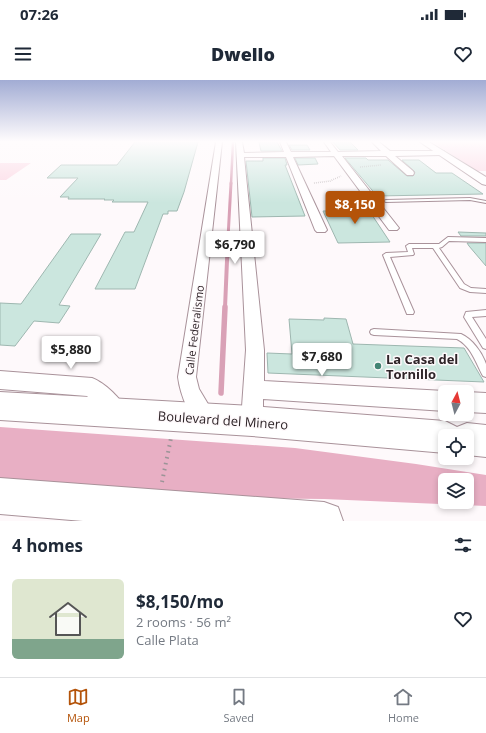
<!DOCTYPE html>
<html lang="en">
<head>
<meta charset="utf-8">
<style>
	body { margin:0; font-family:"Open Sans",sans-serif; background:#f2f2f3; color:#1f2937; height:100vh; display:flex; flex-direction:column; font-size:15px; white-space:nowrap }
	* { box-sizing:border-box; margin:0 }
	p { font-size:13px; color:#747a83 }
	.icon { flex:none; width:22px; height:22px; fill:none; stroke:currentColor; stroke-width:2; stroke-linecap:round; stroke-linejoin:round }
	.map { position:relative; height:441px; overflow:hidden }
	.sheet { display:flex; flex-direction:column; background:#fff; flex:1 }
	.sheet>* { flex:none }
	.needle { width:26px; rotate:7deg }
	.buttons { position:absolute; left:438px; top:305px; display:grid; gap:8px }
	.buttons a { display:grid; place-items:center; width:36px; height:36px; border-radius:6px; background:#fff; box-shadow:0 2px 6px #0003; font-size:20px }
	.price { position:absolute; translate:-50% -34px; padding:0 9px; border-radius:4px; background:#fff; color:#222; font-size:13px; line-height:26px; filter:drop-shadow(0 1px 2px #0008) }
	.price::after { content:''; position:absolute; left:50%; top:24px; width:12px; height:9px; margin-left:-6px; background:inherit; clip-path:polygon(0 0,100% 0,50% 100%) }
	.price.selected { background:#b45309; color:#fff }
	ul { padding:0; list-style:none }
	li { display:flex; align-items:center; gap:12px; height:100px; padding:0 12px }
	li+li { border-top:1px solid #e0e1e3 }
	li span { display:grid; place-items:center; flex:none; width:112px; height:80px; border-radius:6px; color:#555 }
	li>.icon { margin-inline-start:auto }
	span .icon { width:48px; height:48px; fill:#fffc; stroke-width:1 }
	li b { font-size:17px }
	h2 { display:flex; justify-content:space-between; align-items:center; height:48px; padding:0 12px; font-size:17px }
	.status { display:flex; justify-content:space-between; align-items:center; height:28px; padding:0 20px; background:#fff; direction:ltr }
	.status svg { height:11px; fill:currentColor }
	header { display:flex; justify-content:space-between; align-items:center; height:52px; padding:0 12px; background:#fff; font-size:18px; font-weight:800 }
	.menu { display:flex; justify-content:space-around; align-items:center; height:56px; border-top:1px solid #e0e1e3; background:#fff; font-size:11px; color:#747a83 }
	.menu a { display:grid; justify-items:center; gap:2px }
	.menu .selected { color:#b45309 }
	.map>svg:first-child { display:block }
</style>
</head>
<body>
<div class="status"><b>07:26</b><svg viewBox="0 0 49 12"><path d="M0 12V9h3v3zM5 12V6h3v6zM10 12V3h3v9zM15 12V0h3v12zM26 1h20v11H26zM47 4h2v5h-2z"/></svg></div>
<header><svg class="icon" aria-label="menu" viewBox="0 0 24 24"><path d="M4 6h16M4 12h16M4 18h16"/></svg>Dwello<svg class="icon" aria-label="heart" viewBox="0 0 24 24"><path d="M12 20l-8-8c-3-5 5-10 8-4 3-6 11-1 8 4z"/></svg></header>
<div class="map">
<svg width="486" height="441" viewBox="0 0 486 441">
	<rect width="100%" height="100%" fill="#fef9fb"/>
	<!-- green -->
	<path fill="#fbd6e3" d="M432,62H486V91H477Z
		M0,83H31L6,100H0Z"/>
	<!-- forest -->
	<path fill="#e8afc4" fill-rule="evenodd" d="M0,347L295,368L416,384L486,395V426L324,419L236,418L0,400ZM445,400H467V422H445Z"/>
	<g fill="none" stroke-linecap="round" stroke-linejoin="round">
		<!-- stream-far3 -->
		<path stroke="#d9a1b6" stroke-width="2.5" d="M231,104L233,62"/>
		<!-- stream-far2 -->
		<path stroke="#d9a1b6" stroke-width="3" d="M228,158L231,103"/>
		<!-- stream-far1 -->
		<path stroke="#d9a1b6" stroke-width="4" d="M225,228L228,157"/>
		<!-- stream -->
		<path stroke="#d9a1b6" stroke-width="5.5" d="M221,313L225,227"/>
	</g>
	<!-- building -->
	<path fill="#cbe6de" stroke="#9eb7b0" d="M135,62H198L184,112L177,131H168V134H163L135,209H95L125,152H134L148,122H112L114,120H104L105,119H68L69,117H60L78,98H47L61,85H117Z
		M259,62H277L282,71H261Z
		M333,62H350L358,70H340Z
		M289,65H307L310,70H292Z
		M263,78H285L287,85H285L305,136L252,137L246,81H263Z
		M295,78H315L318,84L298,85Z
		M345,78H366L368,80H388L407,96H413L415,92L402,80H419L436,93H452L483,114L377,116Z
		M341,123H364L390,162L338,163L323,131H345Z
		M458,152L486,153V156H461Z
		M71,154H101L59,225L70,226L59,243L34,241L15,266L0,265V223L21,224Z
		M467,163H486V186L469,166Z
		M324,238L346,239L353,264L464,268L484,302L268,293L267,273L292,274L289,239L324,240Z"/>
	<g fill="none" stroke-linecap="round" stroke-linejoin="round">
		<defs>
			<path id="service" d="M470,118L486,121V123L470,120L386,122L384,121L386,120Z
				M448,157L486,158V162L449,161L442,167L439,168L464,204L471,208L486,209V213L470,212L460,208L433,168H412L414,174L413,175L390,177L414,232L413,234H407L383,175L386,173L408,172L406,166L409,164H439Z
				M486,230V236L472,237L486,259V269L483,268L464,237L466,232Z
				M374,249L461,254C472,259 482,272 486,284C486,288 486,293 486,297L483,296C476,283 471,266 457,259L374,255L371,254L370,252L371,250Z"/>
			<path id="minor" d="M216,62H222L196,297L199,309L217,339L213,346L206,349C190,343 180,313 178,297Z
				M236,62H242L244,73L284,72L280,62H286L291,72H331L324,62H330L338,72L381,71L372,62H379L390,71H444V75H441L395,76L413,91L414,93L413,95H407L386,76H342L399,148L397,150H389L334,76L293,77L327,150L325,152H317L315,150L286,77H244L264,270V301L445,311L446,312H445V331L263,319V341L259,348L252,352L245,348L241,341L246,270Z
				M0,291L92,298C105,303 122,319 127,332L124,339L117,342L110,339L87,316L0,309Z
				M467,312L486,313V333L467,332Z"/>
			<path id="tertiary" d="M420,62H429L486,97V105L482,104Z"/>
			<path id="primary" d="M0,312L252,326L445,341L457,347L467,343L486,345V377L467,375V356H445V373L252,356L0,340Z
				M0,398L324,422L338,427L343,441H83L0,434Z"/>
		</defs>
		<!-- service casing -->
		<use href="#service" stroke="#a9929a" stroke-width="2"/>
		<!-- minor casing -->
		<use href="#minor" stroke="#a9929a" stroke-width="2"/>
		<!-- tertiary casing -->
		<use href="#tertiary" stroke="#a9929a" stroke-width="2"/>
		<!-- primary casing -->
		<use href="#primary" stroke="#a9929a" stroke-width="2"/>
		<!-- path-far1 -->
		<path stroke="#9b9497" stroke-width="1.5" stroke-dasharray="0.5 1.5" stroke-linecap="butt" d="M360,87L381,85
			M314,103L330,101L341,96"/>
		<!-- path -->
		<path stroke="#9b9497" stroke-width="4" stroke-dasharray="1.5 4.5" stroke-linecap="butt" d="M162,402L171,358"/>
		<!-- service -->
		<use href="#service" fill="#fff" fill-rule="evenodd"/>
		<!-- minor -->
		<use href="#minor" fill="#fff" fill-rule="evenodd"/>
		<!-- tertiary -->
		<use href="#tertiary" fill="#fff" fill-rule="evenodd"/>
		<!-- primary -->
		<use href="#primary" fill="#fff" fill-rule="evenodd"/>
	</g>
	<!-- sky -->
	<linearGradient id="sky" x2="0" y2="1"><stop stop-color="#a2acd4"/><stop offset="0.5" stop-color="#fffcfd"/><stop offset="1" stop-color="#fffcfd" stop-opacity="0"/></linearGradient>
	<rect width="486" height="123" fill="url(#sky)"/>
	<!-- markers -->
	<circle fill="#438474" stroke="#fef9fb" stroke-width="1.5" cx="378" cy="286" r="4"/>
	<g text-anchor="middle" dominant-baseline="central" stroke-width="3" stroke-linejoin="round" paint-order="stroke">
		<!-- street labels -->
		<g font-size="11" fill="#2e2428" stroke="#fef9fb">
			<text transform="translate(194 250) rotate(-83)">Calle Federalismo</text>
		</g>
		<!-- near-poi labels -->
		<g font-size="13" font-weight="bold" fill="#2e2428" stroke="#fef9fb" text-anchor="start">
			<text x="386" y="279">La Casa del<tspan x="386" dy="15">Tornillo</tspan></text>
		</g>
		<!-- near-street labels -->
		<g font-size="13" fill="#2e2428" stroke="#fef9fb">
			<text transform="translate(223 340) rotate(4)">Boulevard del Minero</text>
		</g>
	</g>
</svg>
<div class="buttons">
<a><svg class="needle" viewBox="-14 -14 28 28"><path d="M0-13l5 13h-10z" fill="#e53935"/><path d="M0 13l5-13h-10z" fill="#747a83"/></svg></a>
<a><svg class="icon" aria-label="locate" viewBox="0 0 24 24"><circle cx="12" cy="12" r="6"/><path d="M12 2v4M12 18v4M2 12h4M18 12h4"/></svg></a>
<a><svg class="icon" aria-label="layers" viewBox="0 0 24 24"><path d="M12 4l9 5-9 5-9-5zM3 14l9 5 9-5"/></svg></a>
</div>
<b class="price selected" style="left:355px;top:145px">$8,150</b>
<b class="price" style="left:235px;top:185px">$6,790</b>
<b class="price" style="left:71px;top:290px">$5,880</b>
<b class="price" style="left:322px;top:297px">$7,680</b>
</div>
<section class="sheet">
<h2>4 homes<svg class="icon" aria-label="filters" viewBox="0 0 24 24"><path d="M4 7h16M4 17h16"/><circle cx="9" cy="7" r="2"/><circle cx="15" cy="17" r="2"/></svg></h2>
<ul>
<li><span style="background:linear-gradient(#dfe7d0 75%,#7fa58c 0)"><svg class="icon" aria-label="home" viewBox="0 0 24 24"><path d="M3 11l9-7 9 7M6 9v11h12V9"/></svg></span><div><b>$8,150/mo</b><p>2 rooms · 56 m²</p><p>Calle Plata</p></div><svg class="icon" aria-label="heart" viewBox="0 0 24 24"><path d="M12 20l-8-8c-3-5 5-10 8-4 3-6 11-1 8 4z"/></svg></li>
</ul>
</section>
<nav class="menu">
<a class="selected"><svg class="icon" aria-label="map" viewBox="0 0 24 24"><path d="M3 6l6-2 6 2 6-2v14l-6 2-6-2-6 2zM9 4v14M15 6v14"/></svg>Map</a>
<a><svg class="icon" aria-label="saved" viewBox="0 0 24 24"><path d="M7 4h10v16l-5-4-5 4z"/></svg>Saved</a>
<a><svg class="icon" aria-label="home" viewBox="0 0 24 24"><path d="M3 11l9-7 9 7M6 9v11h12V9"/></svg>Home</a>
</nav>
</body>
</html>
